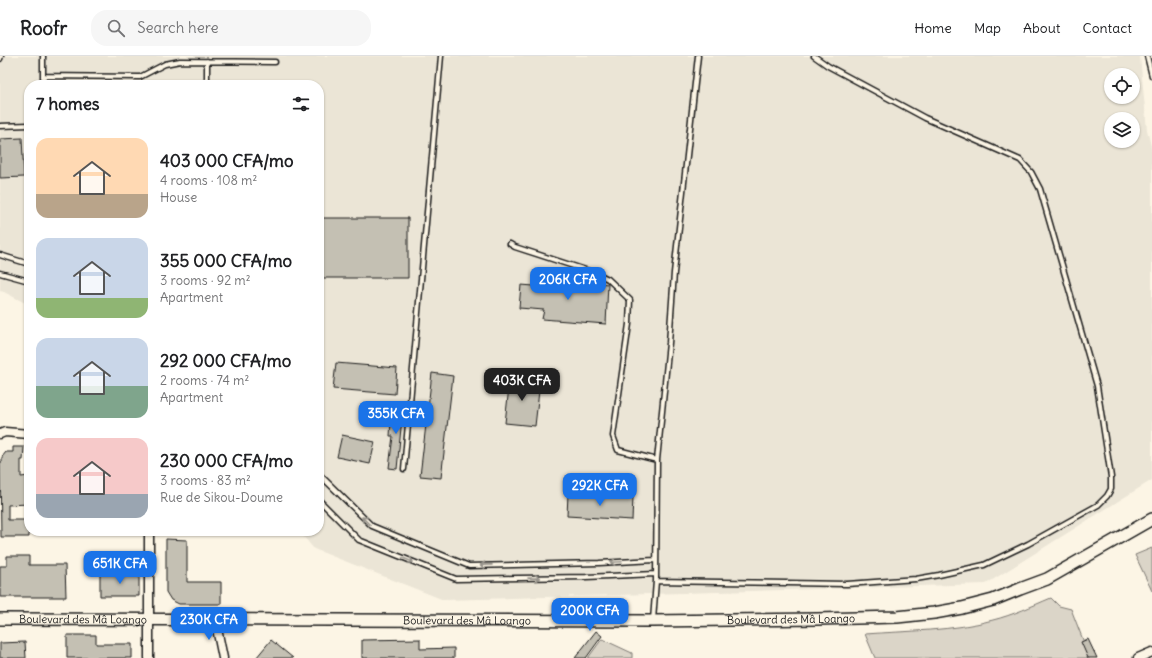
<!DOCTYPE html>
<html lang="en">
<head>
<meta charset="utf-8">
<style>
	body { margin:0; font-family:Delius,sans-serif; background:#f6f6f6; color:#202124; height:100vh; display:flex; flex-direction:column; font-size:15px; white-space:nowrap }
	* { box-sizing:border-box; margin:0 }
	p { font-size:13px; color:#757577 }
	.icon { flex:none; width:22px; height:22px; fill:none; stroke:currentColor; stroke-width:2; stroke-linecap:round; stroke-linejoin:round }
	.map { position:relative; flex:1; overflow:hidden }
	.sheet { position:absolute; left:24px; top:24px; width:300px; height:456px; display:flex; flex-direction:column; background:#fff; border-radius:16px; box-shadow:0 1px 3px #0004 }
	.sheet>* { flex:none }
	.controls { position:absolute; left:1104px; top:12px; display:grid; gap:8px }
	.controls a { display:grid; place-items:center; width:36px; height:36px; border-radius:50%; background:#fff; box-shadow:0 1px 3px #0004; font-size:20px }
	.price { position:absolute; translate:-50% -34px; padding:0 9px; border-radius:8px; background:#1a73e8; color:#fff; font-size:13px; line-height:26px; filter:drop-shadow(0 1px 2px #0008) }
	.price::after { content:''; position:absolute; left:50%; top:24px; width:12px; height:9px; margin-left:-6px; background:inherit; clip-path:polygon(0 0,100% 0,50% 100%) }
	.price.selected { background:#222; color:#fff }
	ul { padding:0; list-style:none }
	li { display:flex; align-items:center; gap:12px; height:100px; padding:0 12px }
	li span { display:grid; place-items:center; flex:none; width:112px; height:80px; border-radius:12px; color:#555 }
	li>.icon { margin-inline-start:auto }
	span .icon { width:48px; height:48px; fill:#fffc; stroke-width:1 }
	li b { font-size:17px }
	h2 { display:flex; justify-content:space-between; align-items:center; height:48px; padding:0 12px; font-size:17px }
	header { display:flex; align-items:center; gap:24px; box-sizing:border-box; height:56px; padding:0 20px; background:#fff; border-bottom:1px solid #e0e0e0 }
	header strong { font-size:19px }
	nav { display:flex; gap:22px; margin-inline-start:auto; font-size:14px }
	.search { width:280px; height:36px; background:#f6f6f6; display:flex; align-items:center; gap:10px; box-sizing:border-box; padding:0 14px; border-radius:16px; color:#757577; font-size:15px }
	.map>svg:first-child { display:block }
</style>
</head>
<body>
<header>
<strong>Roofr</strong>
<div class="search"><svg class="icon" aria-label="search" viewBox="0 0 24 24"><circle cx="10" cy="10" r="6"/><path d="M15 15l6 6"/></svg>Search here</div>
<nav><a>Home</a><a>Map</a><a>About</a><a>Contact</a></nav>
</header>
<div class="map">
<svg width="1152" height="602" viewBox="0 0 1152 602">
	<rect width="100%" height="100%" fill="#fcf5e5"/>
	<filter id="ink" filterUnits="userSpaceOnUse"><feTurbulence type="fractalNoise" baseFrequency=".025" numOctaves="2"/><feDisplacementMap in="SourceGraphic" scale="8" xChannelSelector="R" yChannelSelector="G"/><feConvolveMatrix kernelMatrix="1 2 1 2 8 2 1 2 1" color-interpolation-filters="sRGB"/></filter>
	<g filter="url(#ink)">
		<!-- built -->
		<path fill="#ebe5d6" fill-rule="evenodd" d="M0,0H1140L1147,74L1152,94V424L986,528L444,544L314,493L299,475H319V29H29V249L4,236L0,235ZM1111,19H1133V41H1111ZM1111,63H1133V85H1111Z"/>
		<!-- green -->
		<path fill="#dbd5c8" stroke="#7c7872" d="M1152,492V535L1135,499Z
			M1051,542L1059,550L1071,553L1090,602H875L865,578C906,575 954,575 993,564C1013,559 1032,550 1051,542Z
			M602,583L632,597V602H588Z"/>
		<!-- building -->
		<path fill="#c4c0b3" stroke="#1c1c1c" d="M22,82L24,121L0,122V83Z
			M319,162H408V222H319Z
			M547,222L608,228L606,268L542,263L544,254L519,252L521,229L547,231Z
			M336,307L397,312L395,338L333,333Z
			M432,317L453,320L441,422L420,420Z
			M510,322L540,326L535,370L505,367Z
			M392,350L403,351L397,413L389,412L393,380H390Z
			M342,379L375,386L370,408L337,401Z
			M13,391H24L23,404H21V421L29,420V448L8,449V464H29V481H1L0,406H2V401L6,396H13Z
			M568,438L633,441L632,464L567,460Z
			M166,483L187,484V526H221V548H179L171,544L166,536Z
			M7,500H29V509H65L66,541H0V510H7Z
			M100,518H139V540H100Z
			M596,575L602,580L586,602H575Z
			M67,579H96V588H132V602H67Z
			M420,583V593L454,592V602H362V584Z
			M1088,583L1097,602H1088L1081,586Z
			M271,584L293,602H256Z
			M25,586L26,602H0V587Z"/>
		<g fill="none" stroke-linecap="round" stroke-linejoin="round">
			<defs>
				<path id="lane" d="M1147,0L1152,20
					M0,3L1,0
					M207,5V29
					M43,20L140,21L165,8L180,5L275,6
					M43,29V0
					M0,70L29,69
					M510,188L515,191L598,218L608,223L630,244L629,268L613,380L618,394L657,404
					M0,199L29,208
					M0,217L29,225
					M404,413L441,0
					M319,418L372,470L469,510L599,507L655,504
					M319,444L359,484L456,523L586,521L656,518
					M656,525L847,528L916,523L939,519L984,509L1028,488L1098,449L1107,440L1111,433V421L1097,330L1040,133L1031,116L1020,104L925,62L828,10L814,0
					M653,564L656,525L657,404L669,287L674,217L698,0"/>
				<path id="street" d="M0,378L5,376L29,378
					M215,563L223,602
					M149,602V475
					M1138,602L1152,596"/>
				<g id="secondary">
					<path id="s1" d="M0,563L653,565L817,563L897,561L934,557L962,552L993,544L1020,533L1047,523L1152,463"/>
				</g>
			</defs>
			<!-- lane casing -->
			<use href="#lane" stroke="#1c1c1c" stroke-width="7"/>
			<!-- street casing -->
			<use href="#street" stroke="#1c1c1c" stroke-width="11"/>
			<!-- secondary casing -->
			<use href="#secondary" stroke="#1c1c1c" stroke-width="14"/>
			<!-- lane -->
			<use href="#lane" stroke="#fcf5e5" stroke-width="4"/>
			<!-- street -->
			<use href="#street" stroke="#fcf5e5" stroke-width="8"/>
			<!-- secondary -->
			<use href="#secondary" stroke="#fcf5e5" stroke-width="11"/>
		</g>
		<!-- one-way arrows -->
		<defs><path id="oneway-shaft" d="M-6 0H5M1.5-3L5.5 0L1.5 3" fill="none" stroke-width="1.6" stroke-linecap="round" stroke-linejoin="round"/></defs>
		<g stroke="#97938b">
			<use href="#oneway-shaft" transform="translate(366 465) rotate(-135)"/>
			<use href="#oneway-shaft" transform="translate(408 504) rotate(22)"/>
			<use href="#oneway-shaft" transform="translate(616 506) rotate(177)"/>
			<use href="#oneway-shaft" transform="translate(486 509) rotate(179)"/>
			<use href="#oneway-shaft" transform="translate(534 522) rotate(-1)"/>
		</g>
	</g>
	<g text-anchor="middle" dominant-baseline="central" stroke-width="3.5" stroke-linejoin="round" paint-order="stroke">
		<!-- street labels -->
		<g font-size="11" fill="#1c1c1c" stroke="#fcf5e5">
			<text stroke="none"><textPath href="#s1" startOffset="83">Boulevard des Mâ Loango</textPath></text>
			<text stroke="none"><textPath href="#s1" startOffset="791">Boulevard des Mâ Loango</textPath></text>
			<text stroke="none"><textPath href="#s1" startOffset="467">Boulevard des Mâ Loango</textPath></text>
		</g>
	</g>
</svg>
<div class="controls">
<a><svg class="icon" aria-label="locate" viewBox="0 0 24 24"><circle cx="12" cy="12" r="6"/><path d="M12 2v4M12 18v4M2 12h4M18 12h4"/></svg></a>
<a><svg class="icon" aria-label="layers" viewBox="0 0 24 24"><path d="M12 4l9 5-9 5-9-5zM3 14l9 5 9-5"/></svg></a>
</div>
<b class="price" style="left:568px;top:245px">206K CFA</b>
<b class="price selected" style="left:522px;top:346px">403K CFA</b>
<b class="price" style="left:396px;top:379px">355K CFA</b>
<b class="price" style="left:600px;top:451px">292K CFA</b>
<b class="price" style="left:120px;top:529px">651K CFA</b>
<b class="price" style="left:590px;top:576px">200K CFA</b>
<b class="price" style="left:209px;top:585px">230K CFA</b>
<section class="sheet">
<h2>7 homes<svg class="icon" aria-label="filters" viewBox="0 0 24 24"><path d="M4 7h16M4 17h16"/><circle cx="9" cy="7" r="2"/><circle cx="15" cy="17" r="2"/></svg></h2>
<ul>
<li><span style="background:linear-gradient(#ffd9b3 70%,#b9a48a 0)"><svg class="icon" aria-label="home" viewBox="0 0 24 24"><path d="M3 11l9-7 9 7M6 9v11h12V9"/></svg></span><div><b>403 000 CFA/mo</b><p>4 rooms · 108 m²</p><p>House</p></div></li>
<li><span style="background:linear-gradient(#c9d6e8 75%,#8fb573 0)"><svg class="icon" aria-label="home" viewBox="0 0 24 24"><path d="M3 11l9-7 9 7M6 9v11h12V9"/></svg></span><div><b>355 000 CFA/mo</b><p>3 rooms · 92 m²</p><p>Apartment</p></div></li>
<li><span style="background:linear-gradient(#c9d6e8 60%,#7fa58c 0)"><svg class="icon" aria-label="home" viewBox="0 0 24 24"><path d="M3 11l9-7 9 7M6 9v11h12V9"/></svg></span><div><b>292 000 CFA/mo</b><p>2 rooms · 74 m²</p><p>Apartment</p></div></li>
<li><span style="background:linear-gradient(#f6c9c9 70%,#9aa5b1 0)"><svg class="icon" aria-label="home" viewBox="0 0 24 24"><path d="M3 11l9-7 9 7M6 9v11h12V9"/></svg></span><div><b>230 000 CFA/mo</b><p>3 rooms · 83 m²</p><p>Rue de Sikou-Doume</p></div></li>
</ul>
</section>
</div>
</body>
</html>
